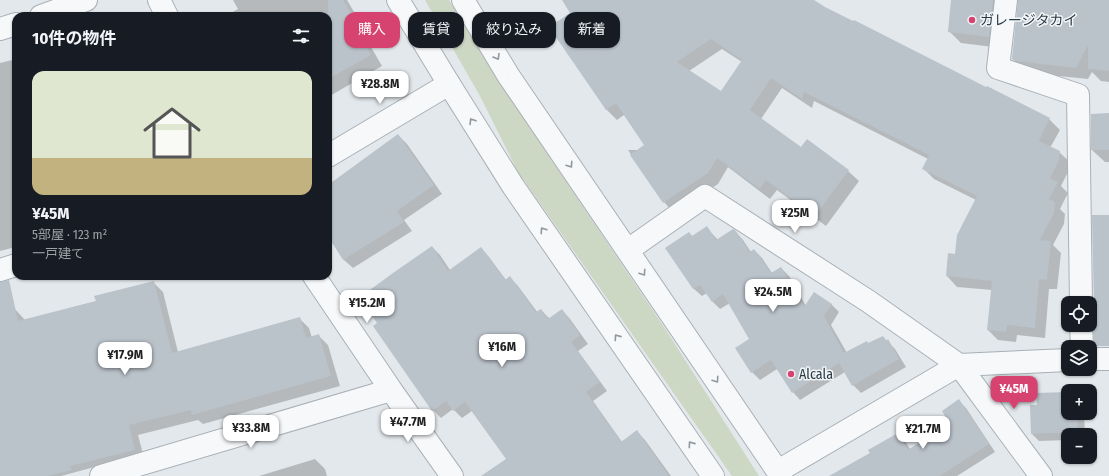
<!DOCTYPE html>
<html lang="ja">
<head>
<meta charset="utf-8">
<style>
	body { margin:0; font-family:"Fira Sans Condensed","Noto Sans JP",sans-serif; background:#242831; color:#f1f3f6; height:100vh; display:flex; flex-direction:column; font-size:15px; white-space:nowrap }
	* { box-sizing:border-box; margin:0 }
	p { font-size:13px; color:#9ea1a6 }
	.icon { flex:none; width:22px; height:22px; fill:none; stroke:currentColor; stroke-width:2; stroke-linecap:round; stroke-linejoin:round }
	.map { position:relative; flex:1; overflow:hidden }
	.sheet { position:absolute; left:12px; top:12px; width:320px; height:268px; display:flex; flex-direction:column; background:#171b24; border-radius:12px; box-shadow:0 1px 3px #0004 }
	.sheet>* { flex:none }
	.banner { position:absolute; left:344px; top:12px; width:380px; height:36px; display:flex; gap:8px }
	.controls { position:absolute; left:1061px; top:296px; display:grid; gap:8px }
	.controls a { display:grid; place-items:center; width:36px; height:36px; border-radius:8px; background:#171b24; box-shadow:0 1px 3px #0004; font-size:20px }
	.price { position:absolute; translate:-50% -34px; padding:0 9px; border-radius:8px; background:#fff; color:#222; font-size:13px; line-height:26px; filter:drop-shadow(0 1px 2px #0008) }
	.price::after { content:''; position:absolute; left:50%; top:24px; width:12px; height:9px; margin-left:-6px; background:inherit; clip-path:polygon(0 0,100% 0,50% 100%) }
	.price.selected { background:#d74371; color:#fff }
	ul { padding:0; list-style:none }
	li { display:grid; align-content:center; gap:8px; height:212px; padding:0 20px }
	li+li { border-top:1px solid #363941 }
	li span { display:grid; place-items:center; height:124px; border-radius:12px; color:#555 }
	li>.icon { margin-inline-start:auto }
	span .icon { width:72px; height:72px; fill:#fffc; stroke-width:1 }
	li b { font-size:17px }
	h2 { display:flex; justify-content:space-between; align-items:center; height:48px; padding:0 20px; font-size:17px }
	.tag { padding:0 14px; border-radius:12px; background:#171b24; box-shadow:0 1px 3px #0004; font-size:14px; line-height:36px }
	.tag.selected { background:#d74371; color:#fff }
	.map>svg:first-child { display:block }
</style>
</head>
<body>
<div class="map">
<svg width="1109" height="476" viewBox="0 0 1109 476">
	<rect width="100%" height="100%" fill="#e3e8ec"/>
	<!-- green -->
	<path fill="#ccd7c4" d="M425,0H449L499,82L664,327L759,476H732L518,172L480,96Z"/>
	<!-- shadow -->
	<path fill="#0003" fill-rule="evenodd" d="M233,0H347L363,27L360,28L382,66L328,97V16H230L229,14L238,9Z
		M563,0H812L824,8L1049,119L1060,130L1050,148L1059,152L1070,162L1069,170L1061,186L1068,193L1060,209L1065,214L1064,224L1053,245L1061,253L1057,289H1049L1045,338L1017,335L1016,342L998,340L988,330L992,290L957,287L947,276L949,254L956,255L976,200L934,179L923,168L928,159L814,101L812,108L782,88L761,119L801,149L807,141L848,171L859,181L826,226L777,190L770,199L728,167L718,184L674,213L664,202L628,150H639L645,145L624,115L617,120L606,109L572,13ZM722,49L742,62L721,93L689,71Z
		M952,0H1016L1001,48L961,43L949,31Z
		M1019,0H1109V82L1101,81L1092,72L1088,79L1029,73L1025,71L1013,59Z
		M16,59V247L0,251V63Z
		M1109,114V162H1105L1092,150Z
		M398,135L407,144L442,194L404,220L412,231L353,268L344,260L333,243L328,247V186Z
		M707,228L718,240L735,231L743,240L751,252L754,250L762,258L772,273L781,268L789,276L806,306L831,304L839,312L831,325L847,353L883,337L895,349L906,367L861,393L853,385L845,372L800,400L793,392L777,369L760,380L752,372L751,339L730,303L720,309L712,301L707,293L702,296L694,289L667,248L689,233L693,237Z
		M432,247L440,255L450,270L481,248L489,257L506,280L510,278L518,286L538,313L541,310L550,319L562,310L570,319L588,344L578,351L607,391L593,401L622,442L637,432L645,440L671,476H496L507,459L472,411L462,418L453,409L441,418L433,410L379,324Z
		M153,282L163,292L178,352L299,318L309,328L312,338L319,336L328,345L340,386L203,424L198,420L138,435L143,454L61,476H3L0,465V312L15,309L25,320L97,301Z
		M1068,393V413H1084L1085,435H1068V440L1039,441L1032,434L1038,406Z
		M959,401L966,408L995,452L957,476H831L871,453L898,434L905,441L910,449L951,423Z
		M315,459L325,469L327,476H259Z"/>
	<!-- building -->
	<path fill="#bac2ca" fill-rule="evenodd" d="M328,0H343L352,15L349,16L371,55L328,79Z
		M562,0H814L825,7L853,21L854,20L986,87L987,86L1050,118L1039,141L1060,151L1059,160L1050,178L1058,182L1049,199L1055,202L1054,213L1040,240L1051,241L1047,280L1039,279L1035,328L1007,325L1006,332L987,330L992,281L946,276L948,253L955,254L957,235L977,196L922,169L929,155L804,92L802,99L771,78L750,110L801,147L807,139L849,170L815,216L766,180L760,189L717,158L708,173L663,203L630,155L644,145L616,103L606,110L549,27L570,13ZM711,39L742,60L721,91L677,62Z
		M951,0H993L989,37L948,32Z
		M1018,0H1109V71L1088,69V45L1076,68L1016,61L1012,59Z
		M1109,113V150H1091V114Z
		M398,134L434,185L397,211L404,222L343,260L328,236V185Z
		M1092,215H1109V346H1094L1093,324L1090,317V311L1092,309L1094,303Z
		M707,226L716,240L733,229L735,230L750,252L754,249L771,273L781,267L804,307L814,292L832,304L824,316L844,353L867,341L868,343L883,336L886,341L888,339L899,359L852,386L839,363L792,393L771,360L751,373L735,348L749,339L723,294L712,302L700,285L693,289L665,248L689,232L692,236Z
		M432,246L448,271L481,247L505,280L510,276L536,312L541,309L548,319L562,309L580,335L571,342L600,382L586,392L621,442L637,430L669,476H481L506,459L465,402L453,411L446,401L432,411L373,326L377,323L359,298L393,273Z
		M9,280L18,321L96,301L94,296L154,281L172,353L300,317L306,338L319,334L331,376L192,415L191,410L129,425L135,450L70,466L72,470L48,476H0V282Z
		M1068,392V413H1077L1078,432L1031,434L1030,405H1037L1036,393Z
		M959,399L989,444L940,476H829L870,453L868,450L898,433L908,450L949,423L942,411Z"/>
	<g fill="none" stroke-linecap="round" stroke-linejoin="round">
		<defs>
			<path id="minor" d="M159,0L167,16
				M1006,0L998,68L1078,95L1081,303
				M41,16L86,0
				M0,29L16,24
				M328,156L449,84
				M628,250L705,196L868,301L959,365L1041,476
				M0,270L16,265
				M314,276L391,390L452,476
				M1081,325L1082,347
				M101,476L391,390"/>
			<path id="tertiary" d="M398,0L449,84L513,186L713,476
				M463,0L508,75L781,476
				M1090,359H1109
				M778,471L959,365L1068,360"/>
		</defs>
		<!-- minor casing -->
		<use href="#minor" stroke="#a8b0b7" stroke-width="24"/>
		<!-- tertiary casing -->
		<use href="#tertiary" stroke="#a8b0b7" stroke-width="24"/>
		<!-- minor -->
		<use href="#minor" stroke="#f7f8fa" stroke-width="22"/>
		<!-- tertiary -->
		<use href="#tertiary" stroke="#f7f8fa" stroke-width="22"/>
	</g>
	<!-- one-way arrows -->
	<defs><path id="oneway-chevron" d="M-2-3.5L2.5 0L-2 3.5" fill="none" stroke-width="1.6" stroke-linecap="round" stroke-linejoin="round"/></defs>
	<g stroke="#9098a0">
		<use href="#oneway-chevron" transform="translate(497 57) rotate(59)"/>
		<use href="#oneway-chevron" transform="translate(472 121) rotate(-122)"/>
		<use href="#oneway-chevron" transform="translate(570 165) rotate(56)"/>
		<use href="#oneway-chevron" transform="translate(543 230) rotate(-124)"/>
		<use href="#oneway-chevron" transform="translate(643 273) rotate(56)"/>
		<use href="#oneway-chevron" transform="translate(617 337) rotate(-125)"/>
		<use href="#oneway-chevron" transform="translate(716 380) rotate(56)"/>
		<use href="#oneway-chevron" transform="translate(691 444) rotate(-125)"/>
	</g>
	<!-- markers -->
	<g fill="#d74371" stroke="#f3f7f9" stroke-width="1.5">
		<circle cx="972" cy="20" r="4"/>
		<circle cx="791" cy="374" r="4"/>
	</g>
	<g text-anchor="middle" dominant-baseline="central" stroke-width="3" stroke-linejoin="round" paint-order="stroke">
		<!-- poi labels -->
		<g font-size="14" fill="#2a3946" stroke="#f3f7f9" text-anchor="start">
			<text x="980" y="20">ガレージタカイ</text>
			<text x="799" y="374">Alcala</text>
		</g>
	</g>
</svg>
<div class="controls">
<a><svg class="icon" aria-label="locate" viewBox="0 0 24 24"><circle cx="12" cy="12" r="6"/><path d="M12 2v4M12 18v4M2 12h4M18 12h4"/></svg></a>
<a><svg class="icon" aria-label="layers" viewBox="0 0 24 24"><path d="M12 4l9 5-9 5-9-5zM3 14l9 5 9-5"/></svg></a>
<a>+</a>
<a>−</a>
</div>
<b class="price" style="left:380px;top:105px">¥28.8M</b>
<b class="price" style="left:795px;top:234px">¥25M</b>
<b class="price" style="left:773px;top:313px">¥24.5M</b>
<b class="price" style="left:367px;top:324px">¥15.2M</b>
<b class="price" style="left:502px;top:368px">¥16M</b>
<b class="price" style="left:125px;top:376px">¥17.9M</b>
<b class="price selected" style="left:1014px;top:410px">¥45M</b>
<b class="price" style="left:408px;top:443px">¥47.7M</b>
<b class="price" style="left:251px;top:449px">¥33.8M</b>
<b class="price" style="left:923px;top:450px">¥21.7M</b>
<div class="banner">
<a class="tag selected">購入</a>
<a class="tag">賃貸</a>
<a class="tag">絞り込み</a>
<a class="tag">新着</a>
</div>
<section class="sheet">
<h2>10件の物件<svg class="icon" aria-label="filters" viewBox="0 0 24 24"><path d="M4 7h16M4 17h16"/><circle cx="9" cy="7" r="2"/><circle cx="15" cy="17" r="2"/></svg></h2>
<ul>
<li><span style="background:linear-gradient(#dfe7d0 70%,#c2b280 0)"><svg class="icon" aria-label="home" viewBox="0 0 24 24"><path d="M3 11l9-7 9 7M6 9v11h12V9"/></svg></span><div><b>¥45M</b><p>5部屋 · 123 m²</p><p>一戸建て</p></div></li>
</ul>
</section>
</div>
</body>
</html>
